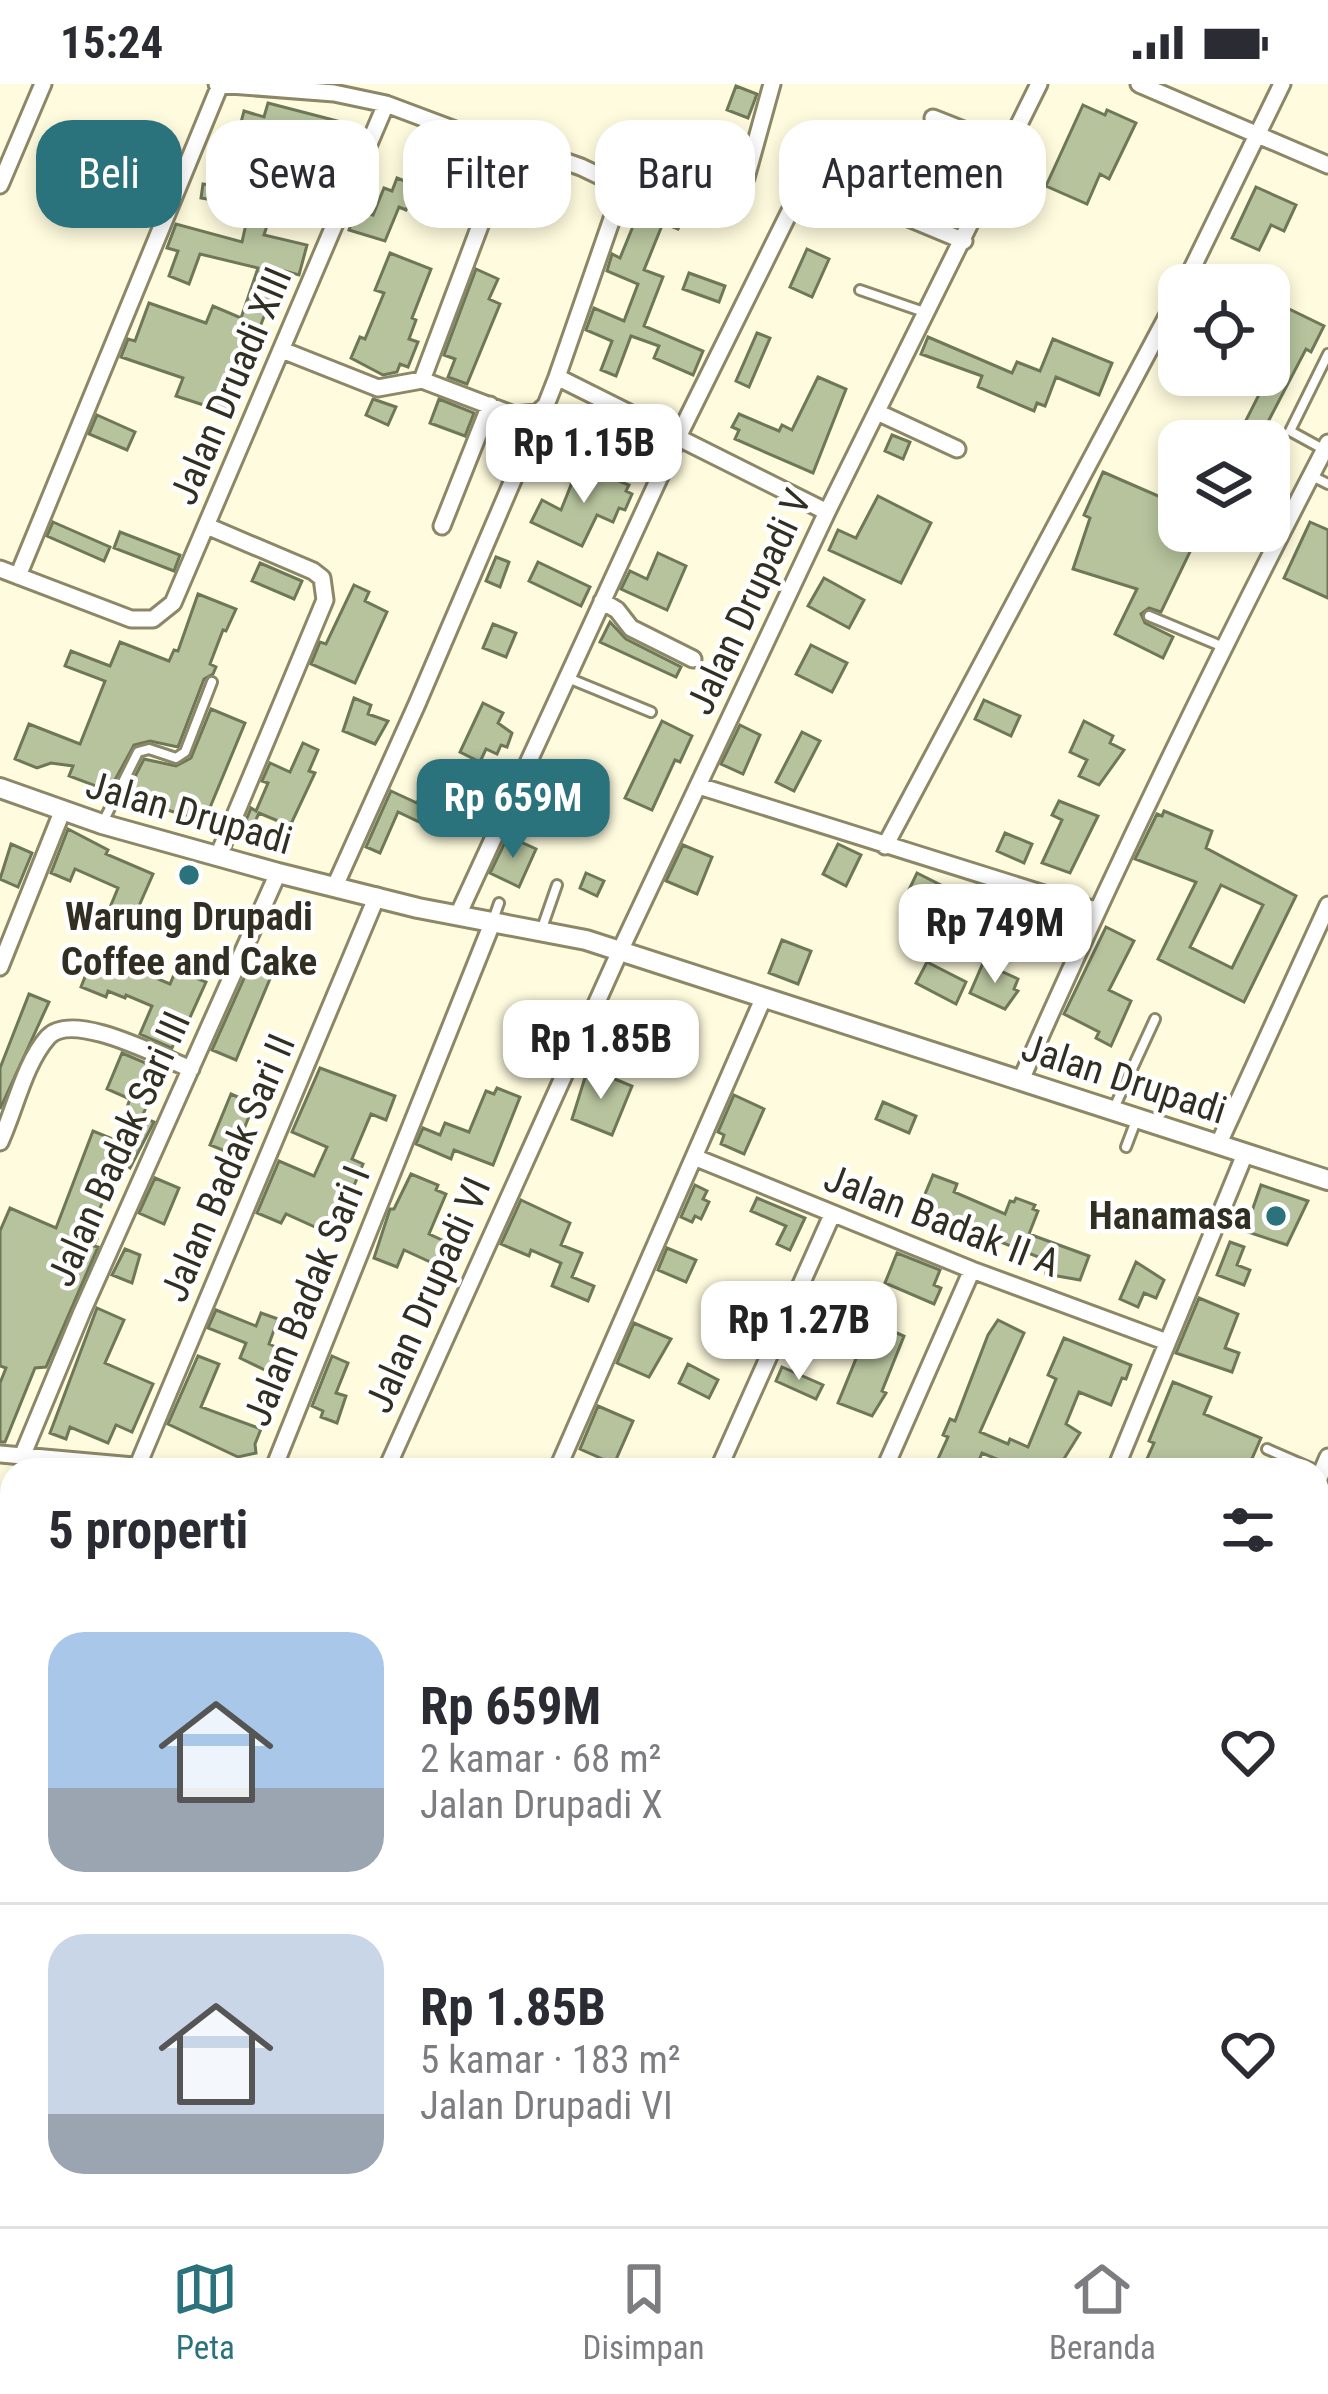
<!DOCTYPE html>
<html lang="id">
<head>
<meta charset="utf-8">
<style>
	body { margin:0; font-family:"Roboto Condensed",sans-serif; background:#f7f7f7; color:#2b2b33; height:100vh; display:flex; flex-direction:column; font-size:45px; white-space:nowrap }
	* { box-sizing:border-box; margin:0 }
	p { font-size:39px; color:#7c7c81 }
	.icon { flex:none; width:66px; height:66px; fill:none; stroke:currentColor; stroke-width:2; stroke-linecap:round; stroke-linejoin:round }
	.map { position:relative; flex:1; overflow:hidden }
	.sheet { position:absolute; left:0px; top:1374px; width:1329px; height:768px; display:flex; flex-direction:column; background:#fff; border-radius:36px 36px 0 0; box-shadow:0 6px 18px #0003 }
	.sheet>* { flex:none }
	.banner { position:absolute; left:36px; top:36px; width:1257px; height:108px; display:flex; gap:24px }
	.controls { position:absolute; left:1158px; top:180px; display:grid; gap:24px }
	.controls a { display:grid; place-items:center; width:132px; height:132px; border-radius:24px; background:#fff; box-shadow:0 6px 18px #0003; font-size:60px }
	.price { position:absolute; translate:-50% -102px; padding:0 27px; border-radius:24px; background:#fff; color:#222; font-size:39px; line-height:78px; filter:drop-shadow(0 3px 6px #0008) }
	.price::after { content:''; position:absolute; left:50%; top:72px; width:36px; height:27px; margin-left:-18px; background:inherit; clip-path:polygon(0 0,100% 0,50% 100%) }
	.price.on { background:#2a737c; color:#fff }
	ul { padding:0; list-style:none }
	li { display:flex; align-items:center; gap:36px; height:300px; padding:0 48px }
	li+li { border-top:3px solid #e1e1e2 }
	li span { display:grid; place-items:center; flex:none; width:336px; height:240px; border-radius:36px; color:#555 }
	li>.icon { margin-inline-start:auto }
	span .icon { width:144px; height:144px; fill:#fffc; stroke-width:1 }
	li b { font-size:51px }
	h2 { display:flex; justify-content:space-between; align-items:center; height:144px; padding:0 48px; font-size:51px }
	.tag { padding:0 42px; border-radius:36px; background:#fff; box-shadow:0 6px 18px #0003; font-size:42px; line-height:108px }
	.tag.on { background:#2a737c; color:#fff }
	.status { display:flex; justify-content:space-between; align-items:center; height:84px; padding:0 60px; background:#fff; direction:ltr }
	.status svg { height:33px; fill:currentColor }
	.tabs { display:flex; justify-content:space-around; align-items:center; height:168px; border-top:3px solid #e1e1e2; background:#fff; font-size:33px; color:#7c7c81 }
	.tabs a { display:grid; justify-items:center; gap:6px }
	.tabs .on { color:#2a737c }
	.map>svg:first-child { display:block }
</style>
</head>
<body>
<div class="status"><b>15:24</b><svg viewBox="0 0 49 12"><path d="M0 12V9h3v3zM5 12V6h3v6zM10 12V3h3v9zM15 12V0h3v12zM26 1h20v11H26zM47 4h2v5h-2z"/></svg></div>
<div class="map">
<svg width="1328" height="2142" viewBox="0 0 1328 2142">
	<rect width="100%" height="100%" fill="#fffbde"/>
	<!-- building -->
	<path fill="#b7c39d" stroke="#6e7859" stroke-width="3" fill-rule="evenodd" d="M736,2L757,10L748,34L727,26Z
		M268,19L349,40L343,59L348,61L340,86L282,70L274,99L327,116L320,138L273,123L264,151L307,161L299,191L285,187L269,232L265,230L248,274L231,330L176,312L183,294L121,273L128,255L135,257L149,219L206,239L213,222L241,234L258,184L200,170L189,200L169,192L178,167L167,164L176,140L242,158L250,122L201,114L203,100L248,107L263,57L238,50L244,27L264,33Z
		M1083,21L1105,31L1107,26L1136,39L1109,95L1100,90L1087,120L1046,102Z
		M926,93L950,102L946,112L951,114L944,131L939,129L937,133L914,123Z
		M397,94L425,105L430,94L476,113L461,141L409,119L406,126L399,123L385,157L349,146L357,125L373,131L384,104L392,107Z
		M1256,103L1296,121L1284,147L1271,141L1259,166L1232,154Z
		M640,110L686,127L678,145L663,139L644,186L663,193L644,242L703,267L693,291L654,274L659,262L631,252L616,292L601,286L612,257L586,246L594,224L624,237L638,200L607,187L612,170L620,174L638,130L633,128Z
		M807,165L829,175L812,213L790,203Z
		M390,169L431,185L412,234L416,236L409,255L418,258L408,283L400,280L397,288L383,291L351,274L360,253L365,255L384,209L375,206Z
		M476,185L498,195L489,215L500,220L467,300L448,293L455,275L444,271Z
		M689,189L725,202L719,218L683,205Z
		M1285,223L1324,242L1311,268L1306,265L1258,357H1252L1239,350L1269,291V255Z
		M757,249L770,254L749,303L736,297Z
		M928,253L1012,289L1017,278L1040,287L1053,255L1112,279L1099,311L1056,293L1045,322L1037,319L1034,327L978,303L982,292L921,270Z
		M818,293L846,305L813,389L735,355L739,346L732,343L739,330L779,347L782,341L792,346Z
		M373,315L396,323L388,341L366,331Z
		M439,315L474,329L465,352L430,339Z
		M97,331L135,348L127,366L89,350Z
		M555,332L571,340L555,374L539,366Z
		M892,351L910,358L903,375L885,367Z
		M579,381L629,401L626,407L632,410L625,426L619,424L613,438L597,431L582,462L531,438L542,416L561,426Z
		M1103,388L1179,421V447H1200L1161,528L1149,524L1141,530L1145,539L1173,553L1163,574L1115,550L1137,505L1073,485L1090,434L1084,431Z
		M878,412L931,439L901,499L829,466L838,446L856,454Z
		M53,438L110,463L104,477L47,452Z
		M1310,438L1328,446V514L1284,494Z
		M120,448L180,471L174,487L114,464Z
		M658,469L686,482L667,526L621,505L630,487L647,495Z
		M496,473L509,478L500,503L486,497Z
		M538,478L590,503L581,522L529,497Z
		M260,479L302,497L294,515L252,497Z
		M824,494L864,516L849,544L808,522Z
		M354,501L369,508L365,517L387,528L355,599L311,580L320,558L326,560Z
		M198,510L236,525L226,547L223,546L210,580L216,583L213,590L204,595L178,663L150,657L134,661L109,707L69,692L73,682L51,679L37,684L15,675L29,640L80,660L105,597L65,582L71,567L110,582L120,558L169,577L174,566L178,567Z
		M610,538L626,555L681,583L676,593L600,558Z
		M493,540L516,549L506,573L483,564Z
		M811,561L847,579L832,608L796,590Z
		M354,614L371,621L368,630L388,637L375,660L343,647Z
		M984,616L1020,632L1011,652L975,635Z
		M483,619L503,629L498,639L512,649L507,663L501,661L497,670L486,665L480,678L460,668Z
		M211,625L245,639L204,738L125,712L144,675L176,682L191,674Z
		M662,637L692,652L680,678L675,676L652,726L625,714Z
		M1084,637L1113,652L1110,659L1124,666L1099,701L1079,692L1087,676L1070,668Z
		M740,641L760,651L743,690L721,680Z
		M802,648L820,657L794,707L776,698Z
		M303,659L318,666L309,687L315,689L290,742L259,729L253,742L245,739L251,724L256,727L268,699L262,697L270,679L290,688Z
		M391,707L417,719L420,712L446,724L436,746L398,728L380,769L366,763Z
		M1059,717L1098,732L1070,789L1042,779L1062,736L1052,731Z
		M1164,727L1212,747L1206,764L1296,812L1244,918L1158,875L1196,798L1135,775L1157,730L1162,732ZM1221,801L1263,821L1232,884L1190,863Z
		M68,745L108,766L106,770L153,790L135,831L111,821L118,804L75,785L70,797L51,789Z
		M1005,749L1032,760L1024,779L997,767Z
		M508,752L536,765L519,803L490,789Z
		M11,760L32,769L18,803L0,795Z
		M838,760L861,771L846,802L823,790Z
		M683,761L712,773L697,810L666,797Z
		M586,789L604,797L597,812L580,804Z
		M917,789L947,804L997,820L1000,813L1013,819L992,863L948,846L955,829L907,810Z
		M1106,843L1134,857L1109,906L1131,917L1111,962L1096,954L1099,948L1064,930Z
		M782,856L811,867L798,900L769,889Z
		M108,874L170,900L176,886L206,898L178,960L174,959L172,964L140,950L152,922L126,911L125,914L108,907L106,913L81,903L91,878L104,883Z
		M927,878L966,898L956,920L916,899Z
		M983,879L1018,895L1014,905L1018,907L1005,925L970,909Z
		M250,881L272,890L236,976L212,966Z
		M29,910L49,918L0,1025V984Z
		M122,969L162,986L142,1033L154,1038L130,1084L120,1079L88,1151L97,1155L94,1162L98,1163L46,1283L35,1284L5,1358H0V1299L6,1284L0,1282V1147L10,1124L56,1144L93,1047L115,1056L130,1015L107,1005Z
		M320,984L395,1012L386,1036L371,1030L352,1075L363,1080L351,1109L356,1112L335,1152L286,1130L281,1139L257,1129L279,1077L314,1092L327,1063L292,1048Z
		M588,984L632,1002L612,1051L572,1035Z
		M497,1004L520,1013L493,1081L454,1066L451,1075L416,1060L423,1044L440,1051L445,1039L469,1048L486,1007L494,1010Z
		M231,1010L254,1020L244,1045L250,1048L240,1073L210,1061Z
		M734,1011L764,1025L744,1070L721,1060L724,1051L718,1048Z
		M883,1018L916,1032L909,1049L876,1035Z
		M411,1090L438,1101L436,1106L446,1110L429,1150L442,1156L438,1165L458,1174L452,1188L404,1166L397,1183L374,1174L390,1125H394Z
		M933,1091L957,1100L954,1108L1005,1130L1010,1117L1014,1118L1016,1114L1035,1121L1033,1125L1038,1127L1029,1150L1089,1172L1080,1196L1046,1190V1176L978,1149L977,1153L942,1138L939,1145L915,1134Z
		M155,1094L179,1104L164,1140L139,1129Z
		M695,1101L707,1107L703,1115L709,1118L701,1135L695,1132L692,1138L681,1133Z
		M1261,1101L1308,1117L1287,1161L1245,1147Z
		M757,1114L805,1134L790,1166L777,1160L786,1142L751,1127Z
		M521,1116L570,1139L561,1161L582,1169L572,1193L594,1202L588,1217L552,1202L561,1179L531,1166L529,1172L501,1160Z
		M1230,1158L1244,1163L1237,1181L1250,1186L1244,1201L1217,1191Z
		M667,1164L696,1176L686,1198L658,1186Z
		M125,1165L140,1171L132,1199L112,1191Z
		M897,1169L940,1186L934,1201L941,1204L934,1220L885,1199Z
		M1136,1178L1164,1196L1156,1214L1144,1209L1138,1223L1120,1215Z
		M1199,1214L1238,1230L1225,1264L1239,1269L1232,1288L1176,1269Z
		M97,1224L124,1236L105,1279L153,1300L132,1348L116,1341L108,1359L70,1343L66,1355L50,1349Z
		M216,1226L256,1242L261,1229L278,1235L269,1260L278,1264L269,1288L240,1274L246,1259L208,1244Z
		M998,1236L1024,1249L980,1348L1008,1360L1010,1355L1028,1363L1056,1295L1048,1291L1064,1254L1131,1281L1126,1295L1122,1294L1111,1321L1079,1308L1066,1340L1080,1349L1057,1386L1028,1378L1024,1386L982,1369L975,1386H933L948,1353L943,1351L950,1335L955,1337L988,1251Z
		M871,1238L904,1252L882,1307L886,1309L872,1332L838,1319Z
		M634,1239L671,1255L649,1293L617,1279Z
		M198,1272L219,1280L201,1323L261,1345L255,1360L256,1369L238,1373L168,1340Z
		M332,1272L348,1279L336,1309L346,1312L337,1339L321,1333L323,1327L312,1322Z
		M688,1280L718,1296L709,1314L679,1299Z
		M782,1283L823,1301L816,1315L776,1297Z
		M1173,1298L1211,1313L1204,1330L1261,1354L1247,1386H1142L1154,1359L1149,1357Z
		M598,1322L633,1337L614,1380L580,1365Z"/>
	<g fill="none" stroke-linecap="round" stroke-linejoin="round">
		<defs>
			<path id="service" d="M860,206L924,228
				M1323,365L1290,347L1328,270
				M1312,392L1328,400
				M1149,532L1221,562
				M568,594L651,628
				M102,740L138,668L149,665L176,674L185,668L212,598
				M493,836L499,819
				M542,844L557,801
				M1114,1024L1155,935
				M1126,1063L1137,1034
				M1267,1365L1315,1386
				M1327,1789H1328
				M1317,2091L1328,2095
				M1216,2142L1221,2130"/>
			<path id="minor" d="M217,0L334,9L386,20L514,68L547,71L581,83L623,103L557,293L546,321L537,329L522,375L417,620L335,802
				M1139,0L1328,81
				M933,34L1009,64
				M746,94L772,0
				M0,101L43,0
				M1184,201L1282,0
				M282,266L378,304L422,296L514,331L537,329
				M557,293L827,428
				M422,296L487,123L514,68
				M877,328L957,365
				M207,442L313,487L322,494L325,516L218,772
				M442,442L490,321
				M0,485L131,535H153L173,519L386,20
				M18,492L220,1
				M602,517L617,526L631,544L693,575
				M699,702L1095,826
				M885,762L1179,210
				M458,831L679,351L790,127L828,106L846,108L964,157
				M0,883L62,728
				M1021,996C1116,780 1219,569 1328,359
				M0,1058C15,1026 24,980 48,953C73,926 160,973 191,985
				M1219,1059L1328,821
				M694,1073L972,1186L1167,1258
				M0,1370L178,1386
				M23,1370L82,1228L278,789
				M138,1381L377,812
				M273,1386L493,837
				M386,1386L620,867L827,428L1039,0
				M557,1386L763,915
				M718,1386L832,1131
				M884,1386L972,1186
				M1115,1386L1245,1070
				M1317,1399L1328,1373
				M0,1532L12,1503
				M0,1655L12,1659
				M0,1824L12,1802
				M1317,1859L1328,1864
				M1230,2130L1241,2142
				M257,2142L262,2130
				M455,2142L461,2130
				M637,2142L642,2130
				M781,2142L787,2130
				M894,2142L900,2130
				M1097,2142L1102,2130"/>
			<path id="tertiary" d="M0,704L102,740L278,789L418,824L586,856L1328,1096
				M1304,2130L1328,2141"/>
			<path id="secondary" d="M1317,2028L1328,2004
				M1264,2142L1270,2130"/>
		</defs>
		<!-- service casing -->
		<use href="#service" stroke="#8c8766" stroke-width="14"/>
		<!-- minor casing -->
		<use href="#minor" stroke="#8c8766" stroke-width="21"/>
		<!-- tertiary casing -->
		<use href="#tertiary" stroke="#8c8766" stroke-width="24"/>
		<!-- secondary casing -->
		<use href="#secondary" stroke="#8c8766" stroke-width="27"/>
		<!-- service -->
		<use href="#service" stroke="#fff" stroke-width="8"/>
		<!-- minor -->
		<use href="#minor" stroke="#fff" stroke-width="15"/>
		<!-- tertiary -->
		<use href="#tertiary" stroke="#fff" stroke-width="18"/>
		<!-- secondary -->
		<use href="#secondary" stroke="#fff" stroke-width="21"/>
	</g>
	<!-- markers -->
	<g fill="#2a737c" stroke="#fff" stroke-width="4.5">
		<circle cx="189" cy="791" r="12"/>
		<circle cx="1276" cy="1132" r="12"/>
	</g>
	<g text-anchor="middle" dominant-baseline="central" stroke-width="9" stroke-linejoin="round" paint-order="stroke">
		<!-- street labels -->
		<g font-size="39" fill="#312f21" stroke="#fff">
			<text transform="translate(231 302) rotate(-67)">Jalan Druadi XIII</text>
			<text transform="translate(749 518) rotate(-65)">Jalan Drupadi V</text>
			<text transform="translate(189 729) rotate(16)">Jalan Drupadi</text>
			<text transform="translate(1124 995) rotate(18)">Jalan Drupadi</text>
			<text transform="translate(119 1065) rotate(-66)">Jalan Badak Sari III</text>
			<text transform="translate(228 1084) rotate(-67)">Jalan Badak Sari II</text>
			<text transform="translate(942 1137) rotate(21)">Jalan Badak II A</text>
			<text transform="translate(428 1211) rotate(-66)">Jalan Drupadi VI</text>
			<text transform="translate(307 1212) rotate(-68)">Jalan Badak Sari I</text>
		</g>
		<!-- poi labels -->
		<g font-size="39" font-weight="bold" fill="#312f21" stroke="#fff">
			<text x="189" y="833">Warung Drupadi<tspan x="189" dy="45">Coffee and Cake</tspan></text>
			<text x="1252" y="1132" text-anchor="end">Hanamasa</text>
		</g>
	</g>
</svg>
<div class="controls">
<a><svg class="icon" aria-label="locate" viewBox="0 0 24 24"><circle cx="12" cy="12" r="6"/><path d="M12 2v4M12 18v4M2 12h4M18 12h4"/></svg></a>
<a><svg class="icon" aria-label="layers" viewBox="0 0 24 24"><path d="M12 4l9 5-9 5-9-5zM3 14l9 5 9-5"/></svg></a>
</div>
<b class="price" style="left:584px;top:422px">Rp 1.15B</b>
<b class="price on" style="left:513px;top:777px">Rp 659M</b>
<b class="price" style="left:995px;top:902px">Rp 749M</b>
<b class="price" style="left:601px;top:1018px">Rp 1.85B</b>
<b class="price" style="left:799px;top:1299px">Rp 1.27B</b>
<div class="banner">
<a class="tag on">Beli</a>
<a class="tag">Sewa</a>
<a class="tag">Filter</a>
<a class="tag">Baru</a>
<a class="tag">Apartemen</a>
</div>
<section class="sheet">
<h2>5 properti<svg class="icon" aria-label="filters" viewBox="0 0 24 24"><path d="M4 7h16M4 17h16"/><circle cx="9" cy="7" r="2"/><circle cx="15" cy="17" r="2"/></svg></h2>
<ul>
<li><span style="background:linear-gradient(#a9c7e8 65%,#9aa5b1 0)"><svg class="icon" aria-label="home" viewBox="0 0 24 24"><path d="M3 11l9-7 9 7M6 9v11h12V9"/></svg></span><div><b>Rp 659M</b><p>2 kamar · 68 m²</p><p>Jalan Drupadi X</p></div><svg class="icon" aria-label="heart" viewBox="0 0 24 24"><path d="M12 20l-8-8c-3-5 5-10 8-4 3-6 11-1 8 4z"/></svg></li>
<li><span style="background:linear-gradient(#c9d6e8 75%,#9aa5b1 0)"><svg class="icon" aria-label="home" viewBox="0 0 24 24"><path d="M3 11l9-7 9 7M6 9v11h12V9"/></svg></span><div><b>Rp 1.85B</b><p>5 kamar · 183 m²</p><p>Jalan Drupadi VI</p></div><svg class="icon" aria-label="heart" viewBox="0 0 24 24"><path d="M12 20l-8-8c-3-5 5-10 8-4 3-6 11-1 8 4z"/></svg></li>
</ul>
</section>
</div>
<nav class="tabs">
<a class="on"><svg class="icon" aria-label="map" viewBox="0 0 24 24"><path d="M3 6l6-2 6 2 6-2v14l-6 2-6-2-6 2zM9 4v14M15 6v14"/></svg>Peta</a>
<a><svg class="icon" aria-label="saved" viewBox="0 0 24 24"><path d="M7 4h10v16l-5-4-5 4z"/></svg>Disimpan</a>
<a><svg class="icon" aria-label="home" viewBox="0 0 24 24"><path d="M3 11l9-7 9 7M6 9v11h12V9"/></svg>Beranda</a>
</nav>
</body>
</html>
